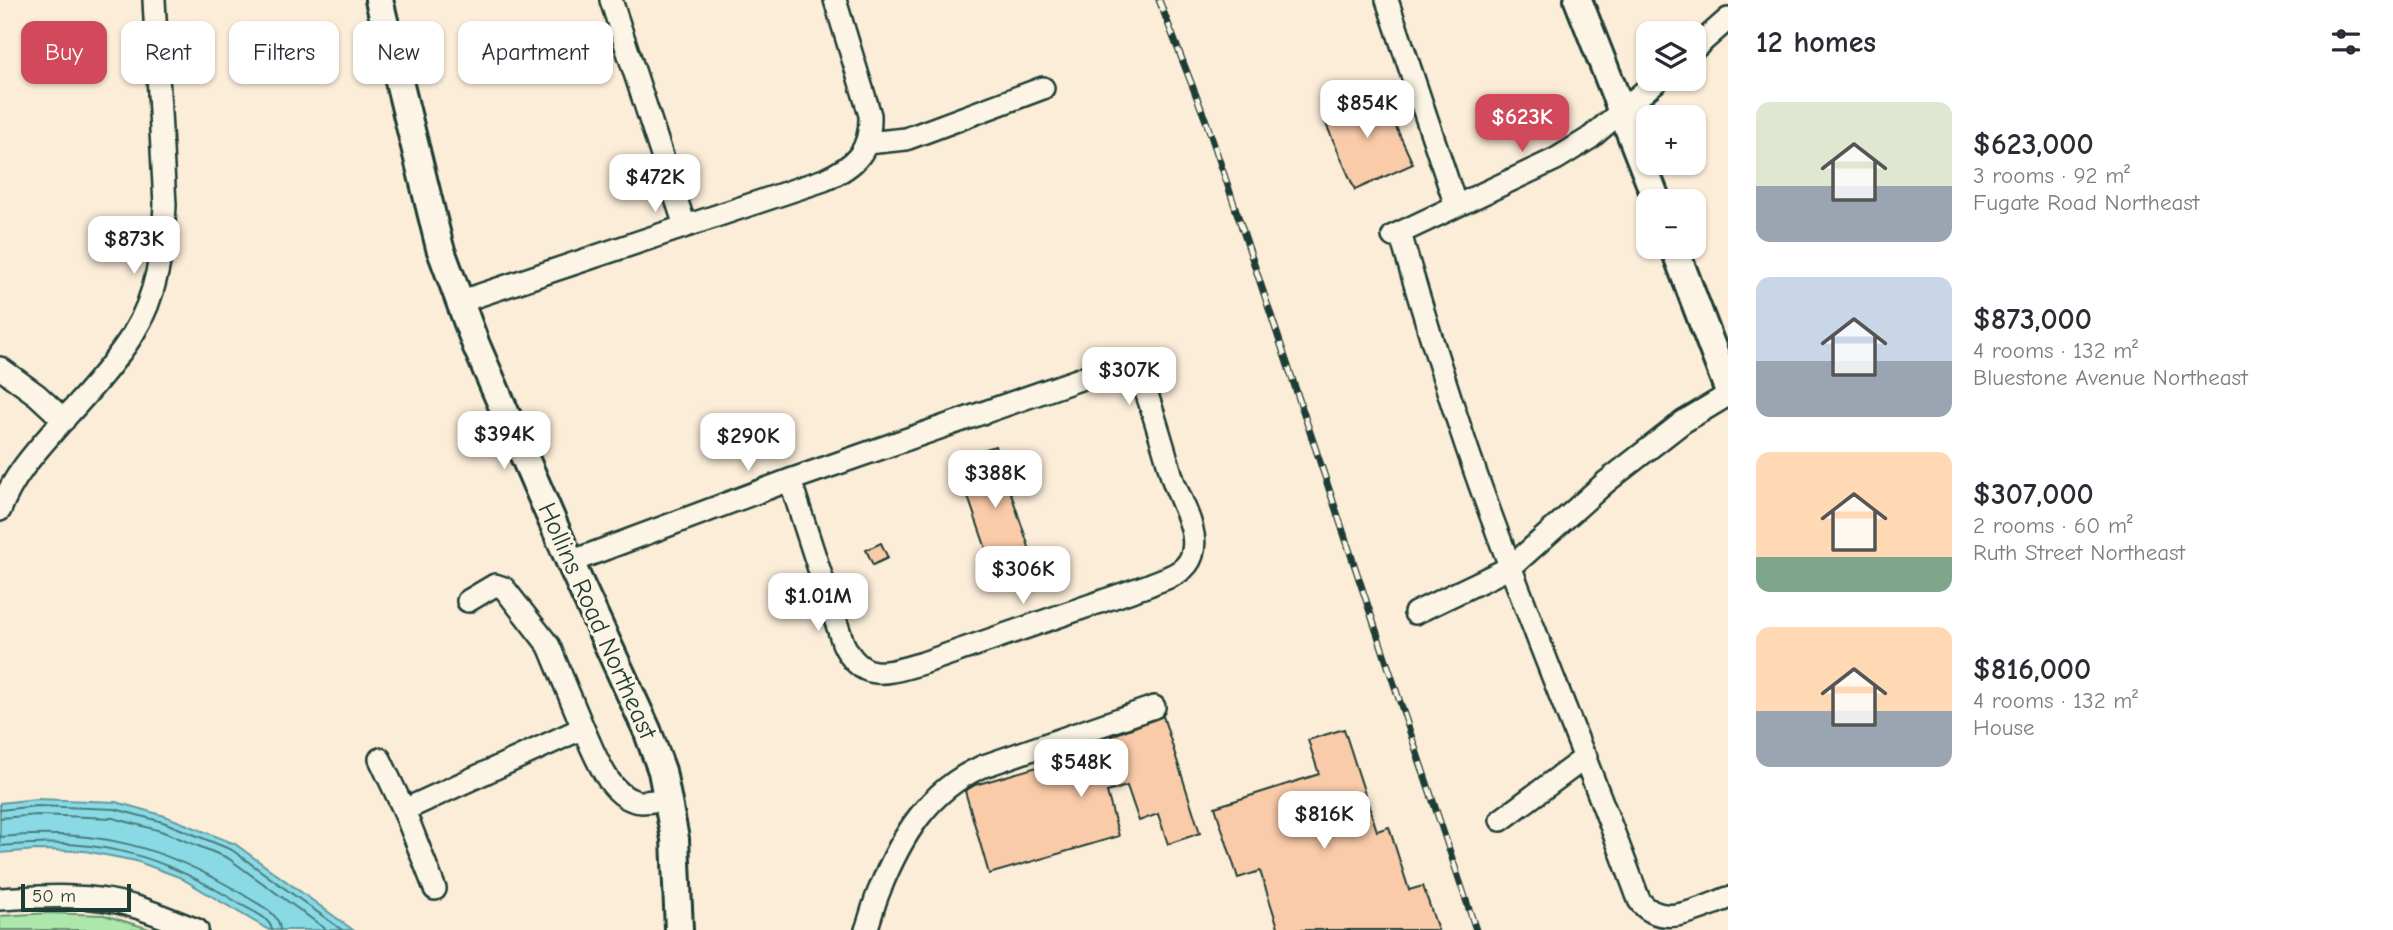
<!DOCTYPE html>
<html lang="en">
<head>
<meta charset="utf-8">
<style>
	body { margin:0; font-family:"Comic Neue",sans-serif; background:#f2f2f3; color:#2b2b33; height:100vh; display:flex; flex-direction:column; font-size:26px; white-space:nowrap }
	* { box-sizing:border-box; margin:0 }
	p { font-size:23px; color:#7c7c81 }
	.icon { flex:none; width:38px; height:38px; fill:none; stroke:currentColor; stroke-width:2; stroke-linecap:round; stroke-linejoin:round }
	.map { position:relative; flex:1; overflow:hidden }
	.details { display:flex; flex-direction:column; background:#fff; width:665px }
	.details>* { flex:none }
	.top-card { position:absolute; left:21px; top:21px; width:665px; height:63px; display:flex; gap:14px }
	.fabs { position:absolute; left:1636px; top:21px; display:grid; gap:14px }
	.fabs a { display:grid; place-items:center; width:70px; height:70px; border-radius:14px; background:#fff; box-shadow:0 2px 5px #0004; font-size:35px }
	.scale { position:absolute; left:21px; bottom:18px; width:110px; box-sizing:border-box; padding-left:7px; border:4px solid #1f3d34; border-top:0; font-size:19px; line-height:24px; white-space:nowrap; color:#1f3d34; -webkit-text-stroke:5px #fcf5e5; paint-order:stroke }
	.price { position:absolute; translate:-50% -60px; padding:0 16px; border-radius:14px; background:#fff; color:#222; font-size:23px; line-height:46px; filter:drop-shadow(0 2px 4px #0008) }
	.price::after { content:''; position:absolute; left:50%; top:42px; width:21px; height:16px; margin-left:-10px; background:inherit; clip-path:polygon(0 0,100% 0,50% 100%) }
	.price.active { background:#d1495b; color:#fff }
	ul { padding:0; list-style:none }
	li { display:flex; align-items:center; gap:21px; height:175px; padding:0 28px }
	li span { display:grid; place-items:center; flex:none; width:196px; height:140px; border-radius:14px; color:#555 }
	li>.icon { margin-inline-start:auto }
	span .icon { width:84px; height:84px; fill:#fffc; stroke-width:1 }
	li b { font-size:30px }
	h2 { display:flex; justify-content:space-between; align-items:center; height:84px; padding:0 28px; font-size:30px }
	.tag { padding:0 24px; border-radius:14px; background:#fff; box-shadow:0 2px 5px #0004; font-size:24px; line-height:63px }
	.tag.active { background:#d1495b; color:#fff }
	main { display:flex; flex:1; min-height:0 }
	.map>svg:first-child { display:block }
</style>
</head>
<body>
<main>
<div class="map">
<svg width="1728" height="930" viewBox="0 0 1728 930">
	<rect width="100%" height="100%" fill="#fcedd9"/>
	<filter id="ink" filterUnits="userSpaceOnUse"><feTurbulence type="fractalNoise" baseFrequency=".0143" numOctaves="2"/><feDisplacementMap in="SourceGraphic" scale="14" xChannelSelector="R" yChannelSelector="G"/><feConvolveMatrix kernelMatrix="1 2 1 2 8 2 1 2 1" color-interpolation-filters="sRGB"/></filter>
	<g filter="url(#ink)">
		<!-- green -->
		<path fill="#ade7ac" stroke="#669270" stroke-width="2" d="M49,913L104,915L153,930H0V916Z"/>
		<!-- water -->
		<path fill="#8adae6" stroke="#5f9b9f" stroke-width="2" d="M37,799L116,802L165,816L235,844L353,930H269L179,877L136,861L85,851L37,850L0,853V803Z"/>
		<g fill="none" stroke-linecap="round" stroke-linejoin="round">
			<!-- shore -->
			<path stroke="#4a7c7b" stroke-width="2" d="M0,810L37,806L115,809L163,822L232,850L342,930
				M0,818L37,815L113,818L161,831L228,858L327,930
				M0,837C95,828 162,845 244,895C257,904 280,912 280,930
				M0,846C95,836 159,853 240,904C250,910 270,917 272,930"/>
		</g>
		<!-- building -->
		<path fill="#facba9" stroke="#1f3d34" stroke-width="2" d="M1379,90L1413,164L1355,190L1322,115Z
			M995,446L1034,562L995,575L955,459Z
			M881,543L888,558L873,565L866,550Z
			M1163,716L1200,833L1168,844L1158,814L1139,821L1127,786L1107,792L1119,836L989,874L965,791L975,785L1113,745L1111,736Z
			M1344,729L1377,831L1389,827L1409,890L1423,886L1438,930H1279L1260,871L1238,878L1215,807L1319,774L1308,740Z"/>
		<g fill="none" stroke-linecap="round" stroke-linejoin="round">
			<defs>
				<path id="minor" d="M611,0L685,226
					M1387,0L1456,206
					M1694,49L1728,19
					M867,143L906,139L1043,88
					M1400,233C1427,326 1455,419 1489,510C1537,641 1591,769 1639,900C1660,930 1699,909 1728,898
					M1393,236L1556,159L1590,138L1659,79
					M459,302L824,180C855,166 871,152 870,115L835,0
					M0,368L37,395L64,420
					M0,510C14,473 40,447 65,418C89,392 114,364 133,334C157,296 163,249 165,205L154,0
					M570,562L790,480L1103,371C1120,369 1132,368 1143,383C1154,414 1163,445 1172,477C1179,500 1200,530 1192,555C1186,574 1165,578 1149,585L923,663C887,673 862,684 843,643L790,480
					M468,601L495,585L504,588L549,646L583,728
					M1415,613L1511,567L1606,482L1683,422L1728,395
					M380,759L404,810L435,889
					M404,810L583,728C594,752 610,801 642,802C650,802 660,800 669,799
					M1501,820L1586,757
					M0,899C44,896 93,893 136,907C156,913 176,922 197,930
					M866,930C871,917 874,902 880,889C901,837 928,791 981,767L1154,707"/>
				<path id="major" d="M379,0L440,248L476,345L570,562L647,730L662,771L675,839L679,930
					M1578,0L1657,201
					M1674,247L1728,389"/>
			</defs>
			<!-- minor casing -->
			<use href="#minor" stroke="#1f3d34" stroke-width="26"/>
			<!-- major casing -->
			<use href="#major" stroke="#1f3d34" stroke-width="32"/>
			<!-- minor -->
			<use href="#minor" stroke="#fcf5e5" stroke-width="21"/>
			<!-- major -->
			<use href="#major" stroke="#fcf5e5" stroke-width="26"/>
			<defs>
				<path id="rail" d="M1159,0L1206,121L1228,186L1476,930"/>
			</defs>
			<!-- rail casing -->
			<use href="#rail" stroke="#1f3d34" stroke-width="7"/>
			<!-- rail -->
			<use href="#rail" stroke="#fcf5e5" stroke-width="4.5" stroke-dasharray="13" stroke-linecap="butt"/>
		</g>
	</g>
	<g text-anchor="middle" dominant-baseline="central" stroke-width="6" stroke-linejoin="round" paint-order="stroke">
		<!-- street labels -->
		<g font-size="26" fill="#1f3d34" stroke="#fcf5e5">
			<text transform="translate(597 621) rotate(66)">Hollins Road Northeast</text>
		</g>
	</g>
</svg>
<div class="fabs">
<a><svg class="icon" aria-label="layers" viewBox="0 0 24 24"><path d="M12 4l9 5-9 5-9-5zM3 14l9 5 9-5"/></svg></a>
<a>+</a>
<a>−</a>
</div>
<div class="scale">50 m</div>
<b class="price" style="left:1367px;top:140px">$854K</b>
<b class="price active" style="left:1522px;top:154px">$623K</b>
<b class="price" style="left:655px;top:214px">$472K</b>
<b class="price" style="left:134px;top:276px">$873K</b>
<b class="price" style="left:1129px;top:407px">$307K</b>
<b class="price" style="left:504px;top:471px">$394K</b>
<b class="price" style="left:748px;top:473px">$290K</b>
<b class="price" style="left:995px;top:510px">$388K</b>
<b class="price" style="left:1023px;top:606px">$306K</b>
<b class="price" style="left:818px;top:633px">$1.01M</b>
<b class="price" style="left:1081px;top:799px">$548K</b>
<b class="price" style="left:1324px;top:851px">$816K</b>
<div class="top-card">
<a class="tag active">Buy</a>
<a class="tag">Rent</a>
<a class="tag">Filters</a>
<a class="tag">New</a>
<a class="tag">Apartment</a>
</div>
</div>
<section class="details">
<h2>12 homes<svg class="icon" aria-label="filters" viewBox="0 0 24 24"><path d="M4 7h16M4 17h16"/><circle cx="9" cy="7" r="2"/><circle cx="15" cy="17" r="2"/></svg></h2>
<ul>
<li><span style="background:linear-gradient(#dfe7d0 60%,#9aa5b1 0)"><svg class="icon" aria-label="home" viewBox="0 0 24 24"><path d="M3 11l9-7 9 7M6 9v11h12V9"/></svg></span><div><b>$623,000</b><p>3 rooms · 92 m²</p><p>Fugate Road Northeast</p></div></li>
<li><span style="background:linear-gradient(#c9d6e8 60%,#9aa5b1 0)"><svg class="icon" aria-label="home" viewBox="0 0 24 24"><path d="M3 11l9-7 9 7M6 9v11h12V9"/></svg></span><div><b>$873,000</b><p>4 rooms · 132 m²</p><p>Bluestone Avenue Northeast</p></div></li>
<li><span style="background:linear-gradient(#ffd9b3 75%,#7fa58c 0)"><svg class="icon" aria-label="home" viewBox="0 0 24 24"><path d="M3 11l9-7 9 7M6 9v11h12V9"/></svg></span><div><b>$307,000</b><p>2 rooms · 60 m²</p><p>Ruth Street Northeast</p></div></li>
<li><span style="background:linear-gradient(#ffd9b3 60%,#9aa5b1 0)"><svg class="icon" aria-label="home" viewBox="0 0 24 24"><path d="M3 11l9-7 9 7M6 9v11h12V9"/></svg></span><div><b>$816,000</b><p>4 rooms · 132 m²</p><p>House</p></div></li>
</ul>
</section>
</main>
</body>
</html>
